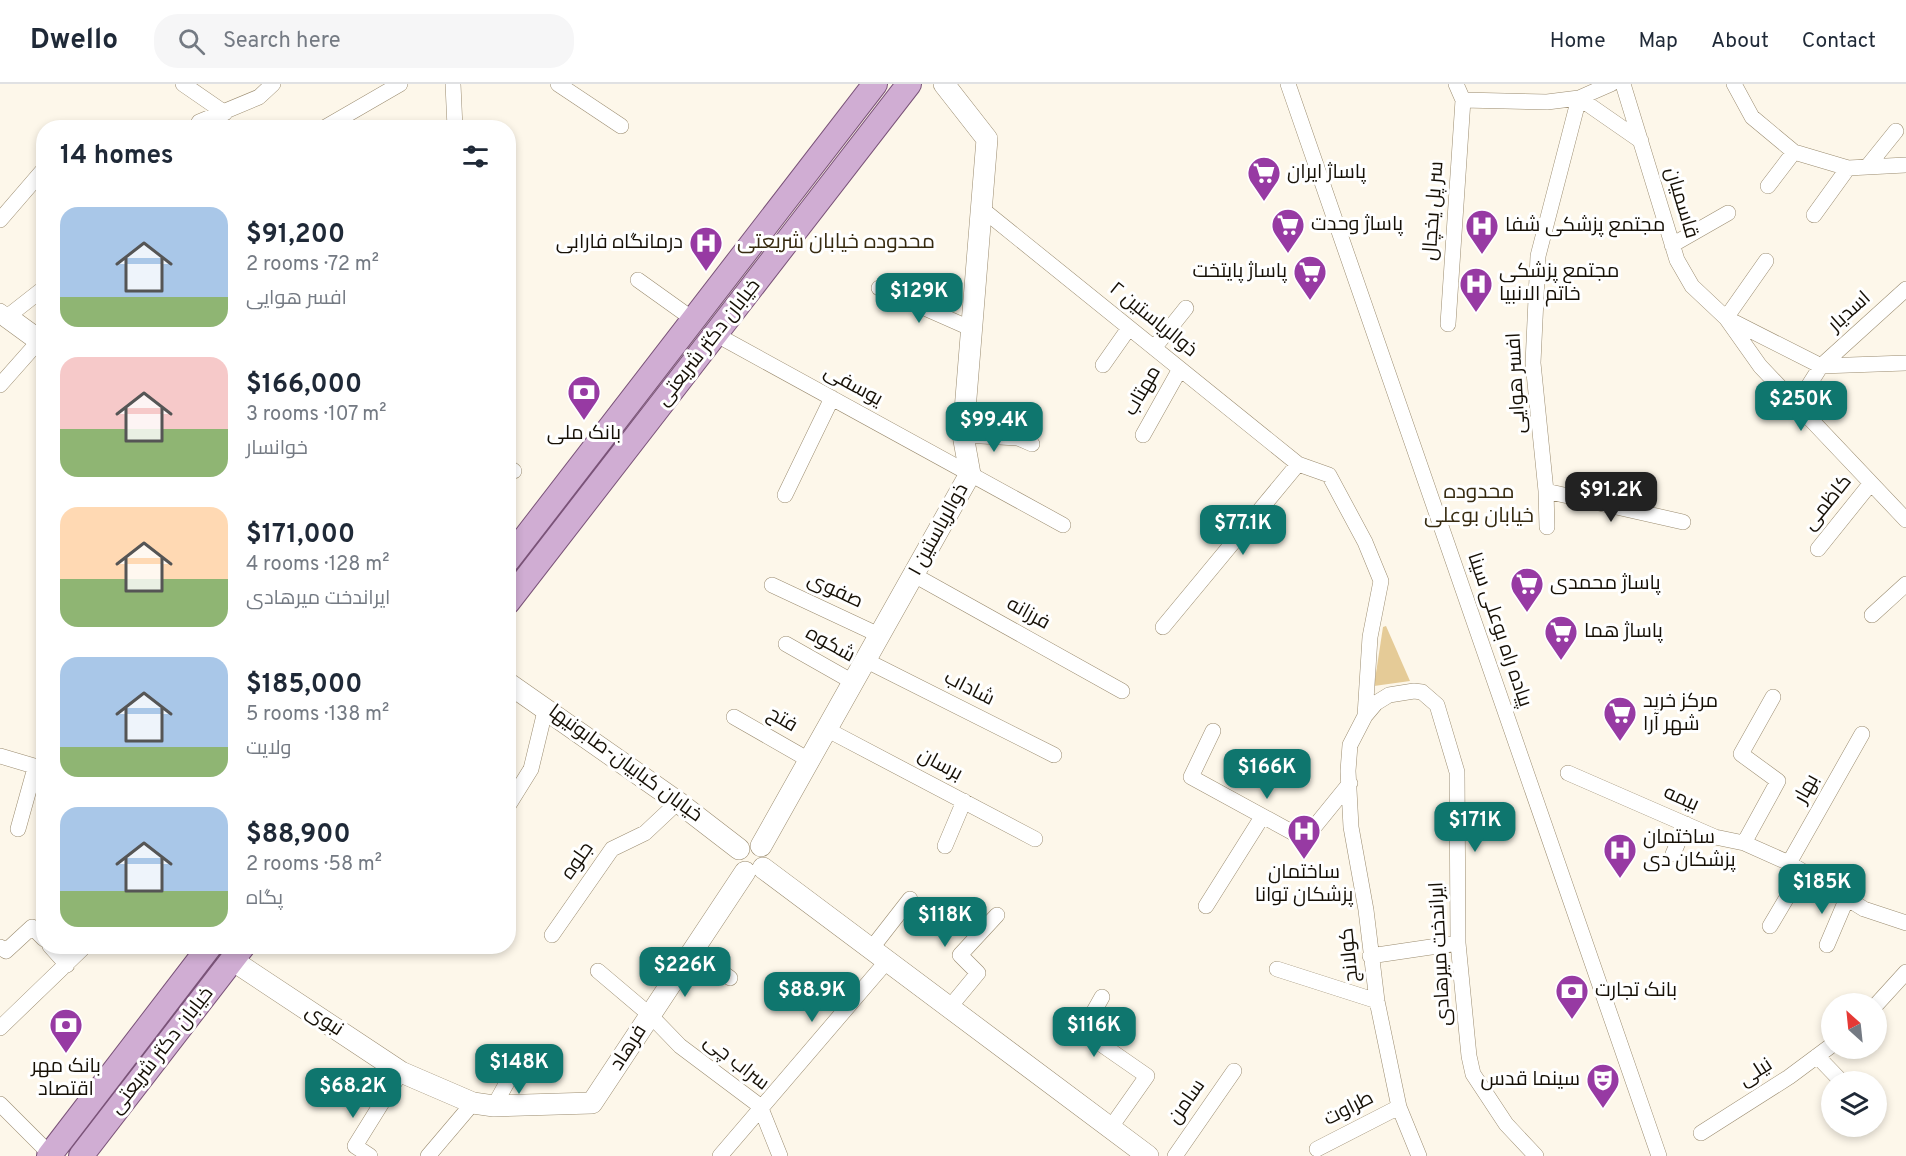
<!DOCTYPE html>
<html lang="en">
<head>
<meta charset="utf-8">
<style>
	body { margin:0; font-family:Overpass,Cairo,sans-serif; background:#f6f6f7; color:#1f2937; height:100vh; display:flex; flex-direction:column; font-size:22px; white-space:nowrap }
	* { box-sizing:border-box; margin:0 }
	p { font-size:20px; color:#747a83 }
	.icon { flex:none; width:33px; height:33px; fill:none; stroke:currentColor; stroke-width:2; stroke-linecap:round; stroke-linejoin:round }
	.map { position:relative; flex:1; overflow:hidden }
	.details { position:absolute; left:36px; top:36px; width:480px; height:834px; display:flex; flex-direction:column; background:#fff; border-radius:24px; box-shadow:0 3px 9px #0003 }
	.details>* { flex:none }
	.needle { width:39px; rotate:333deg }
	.fabs { position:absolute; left:1821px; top:909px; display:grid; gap:12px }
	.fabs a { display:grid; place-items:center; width:66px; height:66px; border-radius:50%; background:#fff; box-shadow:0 3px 9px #0003; font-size:30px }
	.price { position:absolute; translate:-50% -51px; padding:0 14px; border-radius:12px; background:#0f766e; color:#fff; font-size:20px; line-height:39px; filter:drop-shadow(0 2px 3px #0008) }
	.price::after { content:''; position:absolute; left:50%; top:36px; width:18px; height:14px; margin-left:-9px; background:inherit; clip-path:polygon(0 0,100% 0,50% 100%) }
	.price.active { background:#222; color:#fff }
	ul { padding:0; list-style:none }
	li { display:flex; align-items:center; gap:18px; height:150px; padding:0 24px }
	li span { display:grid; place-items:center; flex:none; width:168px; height:120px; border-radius:18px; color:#555 }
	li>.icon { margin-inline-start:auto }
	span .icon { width:72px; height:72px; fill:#fffc; stroke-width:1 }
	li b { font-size:26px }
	h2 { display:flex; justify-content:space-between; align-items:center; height:72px; padding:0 24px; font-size:26px }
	header { display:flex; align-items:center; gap:36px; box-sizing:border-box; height:84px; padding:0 30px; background:#fff; border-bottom:2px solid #e0e1e3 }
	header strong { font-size:28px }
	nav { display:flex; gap:33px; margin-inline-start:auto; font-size:21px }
	.search { width:420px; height:54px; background:#f6f6f7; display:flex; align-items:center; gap:15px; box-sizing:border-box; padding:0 21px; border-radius:24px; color:#747a83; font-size:22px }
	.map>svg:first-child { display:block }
</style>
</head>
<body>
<header>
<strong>Dwello</strong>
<div class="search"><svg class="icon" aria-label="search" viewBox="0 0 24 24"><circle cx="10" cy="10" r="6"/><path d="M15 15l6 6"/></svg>Search here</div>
<nav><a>Home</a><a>Map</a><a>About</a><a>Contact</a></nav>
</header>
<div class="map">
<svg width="1906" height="1072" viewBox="0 0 1906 1072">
	<rect width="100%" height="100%" fill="#fdf7ea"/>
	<!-- green -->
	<path fill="#e5cb97" d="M1386,542L1410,597L1374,602L1383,543Z"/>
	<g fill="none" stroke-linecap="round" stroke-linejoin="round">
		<defs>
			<path id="street" d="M183,0L225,29
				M453,0L455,44
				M558,0L621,42
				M1288,0L1659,1072
				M1623,0L1677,176L1692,202L1726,234L1760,282L1906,436
				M1734,0L1752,33L1794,68L1848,84L1906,81
				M1463,16L1547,18L1579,14L1611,0
				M196,44L199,38L259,13L273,0
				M324,44L400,0
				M1867,83L1896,47
				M1768,102L1794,68
				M982,125L1298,380L1329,391L1365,458L1381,497L1370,553L1365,632
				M1814,131L1848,84
				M0,136L44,85
				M1672,161L1728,129
				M638,196L694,236
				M879,204L972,245
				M0,227L7,233L44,204
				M1726,234L1766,177
				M1728,235L1821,282L1906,279
				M1448,240L1463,16L1456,0
				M715,250L1063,441
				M1154,264L1186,224
				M1103,281L1129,244
				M0,301L39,257
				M1797,320L1821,282L1906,205
				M963,351L1018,354L1032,360
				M1143,351L1180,285
				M508,383L514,387
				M1546,407L1683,438
				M785,411L832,314
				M1547,443L1546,407L1533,279L1538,172L1579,14L1641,57
				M1818,465L1871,399
				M914,491L1122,607
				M772,501L879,551
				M1872,531L1906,500
				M1163,543L1298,380
				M786,560L853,598
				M865,576L1054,671
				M734,633L809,676
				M826,645L1035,755
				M1213,647L1191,693L1299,752L1311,747L1350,699
				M0,672L44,685
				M1568,689L1715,753L1744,759L1789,779L1864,825L1906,839
				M508,722L531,685L546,623
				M18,745L35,684
				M1744,759L1778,697L1741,670L1773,613
				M945,762L964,717
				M1673,770L1686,740
				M1789,779L1862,650
				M1206,822L1262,733
				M1770,842L1802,788
				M552,851L612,765L645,749L678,718
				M1827,861L1847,814
				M50,862L67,881
				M0,863L6,867L32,843L44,855
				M871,865L910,815
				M692,867L730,894
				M1370,872L1458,859
				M1277,885L1377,917
				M598,887L650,931L680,962L760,1022L780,1072
				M1102,913L1084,945L1085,949L1147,992L1111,1043
				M1876,921L1906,888
				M949,924L978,889L960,871L997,831
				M0,944L85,862
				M1817,972L1842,998
				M0,1020L50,1070
				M494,1022L515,984
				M1701,1049L1789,993L1832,961
				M1317,1065L1399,1023
				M370,1072L355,1062L401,988
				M428,1072L473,1019
				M720,1072L887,877
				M1175,1072L1234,987
				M1419,1072L1399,1023L1377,917L1366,826L1351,743L1348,687L1350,661L1365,632L1376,619L1389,611L1414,607L1422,608L1437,621L1457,688L1458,859L1469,972L1473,990L1506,1040L1536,1072"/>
			<path id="secondary" d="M7,233L44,260
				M508,599L678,718L739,765
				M761,762L970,390L963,351L987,55L944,0
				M763,784L1148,1072
				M232,876L401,988L473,1019L494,1022L592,1019L745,788"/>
			<path id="primary" d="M508,476L875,0
				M508,518L909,0
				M49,1072L210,862
				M81,1072L243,862"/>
		</defs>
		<!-- street casing -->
		<use href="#street" stroke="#9b8c70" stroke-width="16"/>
		<!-- secondary casing -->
		<use href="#secondary" stroke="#9b8c70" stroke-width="22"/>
		<!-- primary casing -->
		<use href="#primary" stroke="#7a5378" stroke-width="26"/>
		<!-- street -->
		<use href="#street" stroke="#fff" stroke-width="15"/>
		<!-- secondary -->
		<use href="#secondary" stroke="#fff" stroke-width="21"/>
		<!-- primary -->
		<use href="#primary" stroke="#d0add3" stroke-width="24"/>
	</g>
	<!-- icons -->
	<defs>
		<symbol id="supermarket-pin" viewBox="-11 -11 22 30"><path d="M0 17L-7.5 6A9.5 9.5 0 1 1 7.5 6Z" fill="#973aa3" stroke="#fff"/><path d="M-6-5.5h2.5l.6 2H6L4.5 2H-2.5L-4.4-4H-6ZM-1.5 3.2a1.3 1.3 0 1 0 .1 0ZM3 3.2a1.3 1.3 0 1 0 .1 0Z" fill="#fff"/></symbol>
		<symbol id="hospital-pin" viewBox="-11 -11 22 30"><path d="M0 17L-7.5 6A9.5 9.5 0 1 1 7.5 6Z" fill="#973aa3" stroke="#fff"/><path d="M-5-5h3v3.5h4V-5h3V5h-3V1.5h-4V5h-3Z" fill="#fff"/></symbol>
		<symbol id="bank-pin" viewBox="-11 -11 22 30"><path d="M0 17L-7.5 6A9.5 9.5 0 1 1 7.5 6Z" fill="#973aa3" stroke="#fff"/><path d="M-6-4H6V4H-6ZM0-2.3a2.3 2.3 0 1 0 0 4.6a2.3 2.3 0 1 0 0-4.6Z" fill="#fff"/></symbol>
		<symbol id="theatre-pin" viewBox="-11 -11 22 30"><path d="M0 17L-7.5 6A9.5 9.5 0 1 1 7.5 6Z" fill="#973aa3" stroke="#fff"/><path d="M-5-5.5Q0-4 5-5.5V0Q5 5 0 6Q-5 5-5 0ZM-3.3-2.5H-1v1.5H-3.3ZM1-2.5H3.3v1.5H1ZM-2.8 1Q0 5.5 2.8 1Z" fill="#fff"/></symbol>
	</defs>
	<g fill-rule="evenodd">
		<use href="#supermarket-pin" x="1245" y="70" width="38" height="52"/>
		<use href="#supermarket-pin" x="1269" y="122" width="38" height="52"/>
		<use href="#hospital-pin" x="1463" y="123" width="38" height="52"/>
		<use href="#hospital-pin" x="687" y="140" width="38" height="52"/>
		<use href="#supermarket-pin" x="1291" y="169" width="38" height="52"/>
		<use href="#hospital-pin" x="1457" y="181" width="38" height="52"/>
		<use href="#bank-pin" x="565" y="289" width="38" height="52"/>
		<use href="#supermarket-pin" x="1508" y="481" width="38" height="52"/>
		<use href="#supermarket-pin" x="1542" y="529" width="38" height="52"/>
		<use href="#supermarket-pin" x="1601" y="610" width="38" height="52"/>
		<use href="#hospital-pin" x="1285" y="728" width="38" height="52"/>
		<use href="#hospital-pin" x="1601" y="747" width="38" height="52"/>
		<use href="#bank-pin" x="1553" y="888" width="38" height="52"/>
		<use href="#bank-pin" x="47" y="922" width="38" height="52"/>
		<use href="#theatre-pin" x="1584" y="977" width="38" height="52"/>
	</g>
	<g text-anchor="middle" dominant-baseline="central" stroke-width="6" stroke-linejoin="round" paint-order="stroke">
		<!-- poi labels -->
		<g font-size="20" fill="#161006" stroke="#fff" text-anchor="start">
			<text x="1287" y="89">پاساژ ایران</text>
			<text x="1311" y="141">پاساژ وحدت</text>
			<text x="1505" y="142">مجتمع پزشکی شفا</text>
			<text x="683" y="159" text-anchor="end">درمانگاه فارابی</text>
			<text x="1287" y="188" text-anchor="end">پاساژ پایتخت</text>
			<text x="1499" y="188">مجتمع پزشکی<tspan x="1499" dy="23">خاتم الانبیا</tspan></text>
			<text x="584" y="350" text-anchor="middle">بانک ملی</text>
			<text x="1550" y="500">پاساژ محمدی</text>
			<text x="1584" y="548">پاساژ هما</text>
			<text x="1643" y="618">مرکز خرید<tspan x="1643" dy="23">شهر آرا</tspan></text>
			<text x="1643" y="754">ساختمان<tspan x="1643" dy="23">پزشکان دی</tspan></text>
			<text x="1304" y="789" text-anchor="middle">ساختمان<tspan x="1304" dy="23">پزشکان توانا</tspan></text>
			<text x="1595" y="907">بانک تجارت</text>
			<text x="66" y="983" text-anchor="middle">بانک مهر<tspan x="66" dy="23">اقتصاد</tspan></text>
			<text x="1580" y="996" text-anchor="end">سینما قدس</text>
		</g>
		<!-- street labels -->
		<g font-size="20" fill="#161006" stroke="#fff">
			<text transform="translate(1681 119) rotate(73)">قاسمیان</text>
			<text transform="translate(1434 127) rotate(-86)">سر پل یخچال</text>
			<text transform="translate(1850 228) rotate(-42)">اسدیار</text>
			<text transform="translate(1153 236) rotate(39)">ذوالریاستین ۲</text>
			<text transform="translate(709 259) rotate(-52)">خیابان دکتر شریعتی</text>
			<text transform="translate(1517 299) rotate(-93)">افسر هوایی</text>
			<text transform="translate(853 302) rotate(29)">یوسفی</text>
			<text transform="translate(1143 307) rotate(-60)">مهتاب</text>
			<text transform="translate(1828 419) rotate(-51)">کاظمی</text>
			<text transform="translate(939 446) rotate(-61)">ذوالریاستین ۱</text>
			<text transform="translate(835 507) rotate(25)">صفوی</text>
			<text transform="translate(1028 530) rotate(29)">فرزانه</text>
			<text transform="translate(1499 546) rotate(71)">پیاده راه بوعلی سینا</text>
			<text transform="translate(830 561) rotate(29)">شکوه</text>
			<text transform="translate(969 605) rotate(27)">شاداب</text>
			<text transform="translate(782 636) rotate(30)">فتح</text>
			<text transform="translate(625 680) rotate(36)">خیابان کبابیان-صابونیها</text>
			<text transform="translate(940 681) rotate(28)">برسان</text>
			<text transform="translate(1807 705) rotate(-61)">بهار</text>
			<text transform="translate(1681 715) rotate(24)">بیمه</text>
			<text transform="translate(578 777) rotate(-55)">جلوه</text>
			<text transform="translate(1441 870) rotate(-93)">ایراندخت میرهادی</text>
			<text transform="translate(1350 871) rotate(-96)">کولانج</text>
			<text transform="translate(324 937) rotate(33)">نبوی</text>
			<text transform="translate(629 964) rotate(-57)">فرهاد</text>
			<text transform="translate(162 967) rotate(-52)">خیابان دکتر شریعتی</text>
			<text transform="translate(736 979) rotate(38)">سراب چی</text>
			<text transform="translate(1756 989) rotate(-33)">نیلی</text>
			<text transform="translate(1187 1018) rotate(-55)">سامن</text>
			<text transform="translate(1349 1025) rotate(-27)">طراوت</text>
		</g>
		<!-- neighbourhood labels -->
		<g font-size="21" fill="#372b11" stroke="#fff">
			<text x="836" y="158">محدوده خیابان شریعتی</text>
			<text x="1479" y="408">محدوده<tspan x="1479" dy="24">خیابان بوعلی</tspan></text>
		</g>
	</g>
</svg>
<div class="fabs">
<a><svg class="needle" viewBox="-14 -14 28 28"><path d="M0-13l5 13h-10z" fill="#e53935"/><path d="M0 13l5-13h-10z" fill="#747a83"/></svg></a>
<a><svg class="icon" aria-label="layers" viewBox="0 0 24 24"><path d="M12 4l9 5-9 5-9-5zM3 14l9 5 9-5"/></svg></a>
</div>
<b class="price" style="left:919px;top:240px">$129K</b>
<b class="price" style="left:1801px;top:348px">$250K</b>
<b class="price" style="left:994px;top:369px">$99.4K</b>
<b class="price active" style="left:1611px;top:439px">$91.2K</b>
<b class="price" style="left:1243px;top:472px">$77.1K</b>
<b class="price" style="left:1267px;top:716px">$166K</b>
<b class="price" style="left:1475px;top:769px">$171K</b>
<b class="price" style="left:1822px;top:831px">$185K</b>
<b class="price" style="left:945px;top:864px">$118K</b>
<b class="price" style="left:685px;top:914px">$226K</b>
<b class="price" style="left:812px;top:939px">$88.9K</b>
<b class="price" style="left:1094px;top:974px">$116K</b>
<b class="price" style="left:519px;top:1011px">$148K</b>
<b class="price" style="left:353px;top:1035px">$68.2K</b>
<section class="details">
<h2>14 homes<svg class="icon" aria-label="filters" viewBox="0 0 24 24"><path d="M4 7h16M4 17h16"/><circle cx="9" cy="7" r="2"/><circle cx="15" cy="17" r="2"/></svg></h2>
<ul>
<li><span style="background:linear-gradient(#a9c7e8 75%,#8fb573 0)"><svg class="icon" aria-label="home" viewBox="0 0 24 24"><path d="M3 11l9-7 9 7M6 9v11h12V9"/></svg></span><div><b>$91,200</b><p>2 rooms · 72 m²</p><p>افسر هوایی</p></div></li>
<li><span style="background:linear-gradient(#f6c9c9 60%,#8fb573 0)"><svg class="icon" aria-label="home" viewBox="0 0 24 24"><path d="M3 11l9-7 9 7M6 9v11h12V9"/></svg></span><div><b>$166,000</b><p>3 rooms · 107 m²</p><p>خوانسار</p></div></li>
<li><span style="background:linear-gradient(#ffd9b3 60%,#8fb573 0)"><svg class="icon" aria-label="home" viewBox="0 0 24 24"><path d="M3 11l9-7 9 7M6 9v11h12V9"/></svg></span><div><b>$171,000</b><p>4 rooms · 128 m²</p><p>ایراندخت میرهادی</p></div></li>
<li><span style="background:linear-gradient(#a9c7e8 75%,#8fb573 0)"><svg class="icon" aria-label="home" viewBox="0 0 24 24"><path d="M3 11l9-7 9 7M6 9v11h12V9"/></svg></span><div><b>$185,000</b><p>5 rooms · 138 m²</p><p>ولایت</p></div></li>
<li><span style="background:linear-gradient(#a9c7e8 70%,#8fb573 0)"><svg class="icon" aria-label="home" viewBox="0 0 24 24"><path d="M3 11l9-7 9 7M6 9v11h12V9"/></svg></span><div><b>$88,900</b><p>2 rooms · 58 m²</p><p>پگاه</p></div></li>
</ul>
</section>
</div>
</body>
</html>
